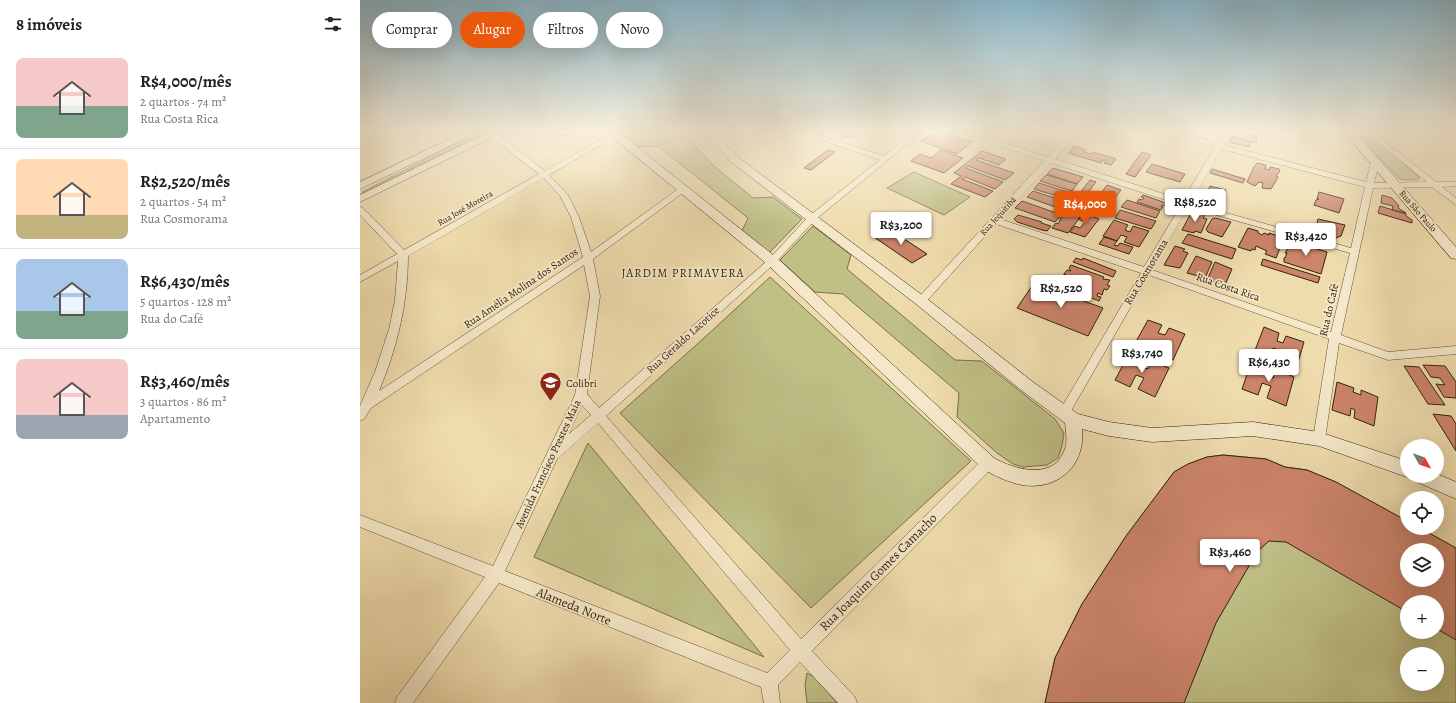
<!DOCTYPE html>
<html lang="pt">
<head>
<meta charset="utf-8">
<style>
	body { margin:0; font-family:Alegreya,serif; background:#f6f6f6; color:#222; height:100vh; display:flex; flex-direction:column; font-size:15px; white-space:nowrap }
	* { box-sizing:border-box; margin:0 }
	p { font-size:13px; color:#767676 }
	.icon { flex:none; width:22px; height:22px; fill:none; stroke:currentColor; stroke-width:2; stroke-linecap:round; stroke-linejoin:round }
	.map { position:relative; flex:1; overflow:hidden }
	.panel { display:flex; flex-direction:column; background:#fff; width:360px }
	.panel>* { flex:none }
	.guide { position:absolute; left:12px; top:12px; width:380px; height:36px; display:flex; gap:8px }
	.needle { width:26px; rotate:130deg }
	.fabs { position:absolute; left:1040px; top:439px; display:grid; gap:8px }
	.fabs a { display:grid; place-items:center; width:44px; height:44px; border-radius:50%; background:#fff; box-shadow:0 4px 16px #0002; font-size:20px }
	.price { position:absolute; translate:-50% -34px; padding:0 9px; border-radius:4px; background:#fff; color:#222; font-size:13px; line-height:26px; filter:drop-shadow(0 1px 2px #0008) }
	.price::after { content:''; position:absolute; left:50%; top:24px; width:12px; height:9px; margin-left:-6px; background:inherit; clip-path:polygon(0 0,100% 0,50% 100%) }
	.price.selected { background:#ea580c; color:#fff }
	ul { padding:0; list-style:none }
	li { display:flex; align-items:center; gap:12px; height:100px; padding:0 16px }
	li+li { border-top:1px solid #e0e0e0 }
	li span { display:grid; place-items:center; flex:none; width:112px; height:80px; border-radius:8px; color:#555 }
	li>.icon { margin-inline-start:auto }
	span .icon { width:48px; height:48px; fill:#fffc; stroke-width:1 }
	li b { font-size:17px }
	h2 { display:flex; justify-content:space-between; align-items:center; height:48px; padding:0 16px; font-size:17px }
	.pill { padding:0 14px; border-radius:18px; background:#fff; box-shadow:0 4px 16px #0002; font-size:14px; line-height:36px }
	.pill.selected { background:#ea580c; color:#fff }
	main { display:flex; flex:1; min-height:0 }
	.map>svg:first-child { display:block }
</style>
</head>
<body>
<main>
<section class="panel">
<h2>8 imóveis<svg class="icon" aria-label="filters" viewBox="0 0 24 24"><path d="M4 7h16M4 17h16"/><circle cx="9" cy="7" r="2"/><circle cx="15" cy="17" r="2"/></svg></h2>
<ul>
<li><span style="background:linear-gradient(#f6c9c9 60%,#7fa58c 0)"><svg class="icon" aria-label="home" viewBox="0 0 24 24"><path d="M3 11l9-7 9 7M6 9v11h12V9"/></svg></span><div><b>R$4,000/mês</b><p>2 quartos · 74 m²</p><p>Rua Costa Rica</p></div></li>
<li><span style="background:linear-gradient(#ffd9b3 70%,#c2b280 0)"><svg class="icon" aria-label="home" viewBox="0 0 24 24"><path d="M3 11l9-7 9 7M6 9v11h12V9"/></svg></span><div><b>R$2,520/mês</b><p>2 quartos · 54 m²</p><p>Rua Cosmorama</p></div></li>
<li><span style="background:linear-gradient(#a9c7e8 65%,#7fa58c 0)"><svg class="icon" aria-label="home" viewBox="0 0 24 24"><path d="M3 11l9-7 9 7M6 9v11h12V9"/></svg></span><div><b>R$6,430/mês</b><p>5 quartos · 128 m²</p><p>Rua do Café</p></div></li>
<li><span style="background:linear-gradient(#f6c9c9 70%,#9aa5b1 0)"><svg class="icon" aria-label="home" viewBox="0 0 24 24"><path d="M3 11l9-7 9 7M6 9v11h12V9"/></svg></span><div><b>R$3,460/mês</b><p>3 quartos · 86 m²</p><p>Apartamento</p></div></li>
</ul>
</section>
<div class="map">
<svg width="1096" height="703" viewBox="0 0 1096 703">
	<rect width="100%" height="100%" fill="#efdcad"/>
	<filter id="stains"><feTurbulence type="fractalNoise" baseFrequency=".005" numOctaves="4"/><feColorMatrix values="0 0 0 0 .2 0 0 0 0 .09 0 0 0 0 .02 0 0 0 .5 -.17"/></filter>
	<radialGradient id="worn" r=".72"><stop offset=".6" stop-color="#630" stop-opacity="0"/><stop offset="1" stop-color="#630" stop-opacity=".3"/></radialGradient>
	<!-- green -->
	<path fill="#bfbf86" stroke="#787048" fill-rule="evenodd" d="M266,131H321L355,167L393,198L413,197L442,219L409,253L382,231L388,218L298,146L278,147L261,134Z
		M115,134L118,136L6,193L2,192Z
		M1002,137H1013L1059,177V179L1048,180L1040,179L1000,139Z
		M554,172L610,197L584,215L527,188Z
		M453,226L491,255L487,269L595,360L622,361L695,419L704,433L702,446L698,458L687,465L663,467L653,464L637,453L597,417L599,393L483,294L455,292L420,260Z
		M410,277L611,461L451,608L260,413L343,339Z
		M228,443L404,657L174,557Z
		M863,455L906,459L925,467L947,470L976,482L1047,521V528H1060L1096,548V703H685L695,658L722,604L766,536L814,472L828,464L847,457ZM1047,550H1077V580H1047ZM1047,602H1077V632H1047ZM1047,654H1077V684H1047Z
		M447,673L454,677L477,703H447L445,685Z"/>
	<!-- building -->
	<path fill="#cc846b" stroke="#32220b" fill-rule="evenodd" d="M195,131H212L214,134L199,137Z
		M482,131H497V137L482,138Z
		M575,131H581L612,142L597,154L561,141Z
		M877,131L898,137L896,143L873,137Z
		M872,137L891,142L889,147L869,142Z
		M714,146L726,150L724,152L731,154L733,152L756,159L751,165L744,163L747,160H743L741,163L708,153Z
		M468,150L475,152L451,170L444,168Z
		M581,150L603,158L584,173L551,161L560,154L571,158Z
		M622,151L646,159L639,165L619,158L616,160L654,173L645,180L608,166L606,168L643,182L635,189L605,177L602,179L633,191L625,197L591,184L601,176L594,173Z
		M782,152L791,155L775,177L766,174Z
		M897,163L906,165L905,169L909,170L910,167L919,169L920,171L916,176L918,177L911,189L902,188L903,183L899,182L895,186L887,182L894,167Z
		M792,164L825,174L820,182L786,172Z
		M693,168L723,177L717,184L687,174Z
		M852,169L885,179L883,183L850,173Z
		M686,175L717,184L712,191L680,181Z
		M730,180L736,182L722,200L716,198Z
		M679,183L712,193L707,199L674,189Z
		M747,185L761,190L750,204L736,200Z
		M850,186L866,190L862,195L865,196L862,202L844,198Z
		M673,191L707,202L701,209L667,197Z
		M959,192L984,199L979,213L954,205L956,200L959,199H957Z
		M783,195L803,202L806,204L805,206L802,205L801,207H803L801,210L777,202L779,199L782,200L784,198L781,197Z
		M1022,195L1032,198L1039,206L1038,208L1046,213L1032,210L1033,206L1021,203Z
		M767,200L800,211L796,218L761,207Z
		M662,201L702,215L695,222L655,208Z
		M1020,206L1046,214V216L1052,220V223L1018,213Z
		M760,210L796,221L791,229L755,218Z
		M705,211L721,216L708,233L692,228L696,223L698,224Z
		M832,211L845,215L843,218L847,219L841,233L835,231L834,233L822,230Z
		M723,213L739,219L725,237L710,232L715,226L720,228L725,222L718,219Z
		M658,215L682,222L681,223L691,226L687,231L682,230L657,222L654,219Z
		M855,218L871,222L862,237L848,232L846,229L852,219Z
		M958,219L985,225L981,236L973,239L955,233Z
		M754,220L768,225L765,230L770,232L773,226L789,231L779,247L764,242L767,237L761,235L757,241L743,236Z
		M888,228L898,231V233L902,235L904,233L909,235V233L924,238L916,258L905,254L907,251L896,246L895,250L892,249L891,251L878,247Z
		M529,229L567,254L552,263L514,237Z
		M828,234L876,249L872,259L822,243Z
		M744,237L757,241L754,245L758,246L760,243L773,247L769,254L739,244Z
		M931,241L967,252L961,274L924,262V258H925L927,253H925L930,245L928,244Z
		M815,246L825,249L823,251L828,253L820,268L804,265Z
		M836,256L852,262L845,278L827,273Z
		M716,258L722,260L723,258L756,271L753,277L713,262Z
		M903,259L960,277L958,283L901,265Z
		M855,262L872,269L865,285L847,280Z
		M711,265L744,277L743,279L750,280L747,285L750,286L747,290L744,289L742,295L738,293L737,296L741,297L739,301L700,285L702,281L700,280L705,276L703,275H706L704,274L707,270L711,271L709,268Z
		M674,283L743,308L728,336L657,308Z
		M788,320L802,325L798,333L805,335L809,328L825,334L813,360L796,353L802,343L794,340L788,351L774,345Z
		M904,327L919,333L917,341L923,343L926,336L944,342L936,369L918,362L922,351L913,348L910,359L894,353Z
		M770,352L785,358L781,367L788,369L792,361L809,368L795,397L778,389L784,378L776,375L770,387L755,380Z
		M892,360L909,366L906,375L913,378L916,369L934,377L926,406L907,398L911,386L902,383L898,395L882,389Z
		M1063,365L1085,366L1096,382V398L1084,397L1076,384L1085,385L1080,378L1071,377Z
		M1044,366L1059,367L1085,405L1068,404Z
		M977,382L994,388L993,392L1001,395V390L1018,397L1014,426L994,418L995,410L991,408L990,416L972,410Z
		M1073,414L1091,416L1096,424V451Z
		M863,455L906,459L925,467L947,470L976,482L1047,521V528H1060L1096,548V640L1077,629V602H1047V612L926,542L909,541L897,552L856,623L824,703H685L695,658L722,604L766,536L814,472L828,464L847,457ZM1047,550H1077V580H1047Z"/>
	<g fill="none" stroke-linecap="round" stroke-linejoin="round">
		<defs>
			<path id="street" d="M255,131H264L189,175L208,195L219,217L231,252L321,187H327L328,189L233,259L240,296L227,394L239,408L409,259L449,216L520,160L436,131H448L524,156L555,131H563L455,220L415,263L246,416L441,639L623,459L628,457L633,459L634,463L633,467L452,651L495,697L497,703H478L440,662L418,685L420,703H404L401,687L139,583L53,703H35L37,697L125,577L0,527V515L133,566L215,395L230,296L224,265L11,408L4,419L0,421V406L15,372L29,329L35,300L38,261L0,282V275L37,254L0,215V207L3,208L44,250L179,174L130,137V133H136L185,171ZM184,178L200,196L211,217L223,257L19,391C37,348 48,303 48,256ZM222,405L231,415L209,434ZM238,423L430,650L407,673L145,571L197,459Z
				M597,131H609L688,157L712,131H719L695,159L823,200L855,147L800,131H813L857,143L864,131H871L864,145L1006,182L1011,163L1015,161L1019,163L1014,183L1067,182L1010,136L992,137L988,135L989,133L1005,131H1067L1064,133L1018,136L1076,182H1096V186L1082,187L1096,198V205L1072,187L1013,188L981,335L1028,352L1096,346V354L1028,360L979,343L965,439L963,443L959,444L955,443L953,439L969,339L789,275L708,416L704,418L700,416L698,413L700,410L781,273L636,224L565,303H557L556,301L557,299L684,161ZM861,149L1005,187L991,248L831,203ZM691,163L821,205L784,267L640,219ZM828,207L990,253L971,332L792,270Z"/>
			<path id="secondary" d="M106,131H120L0,189V182Z
				M131,131H145L0,202V195Z
				M245,131H257L417,258L634,458C653,469 693,481 704,451C708,443 706,432 705,423L661,390L556,304L371,162L343,131H354L379,158L566,298L673,382L718,414L749,422L792,428L893,422L959,432L1047,461V476H1049L1047,477L959,446L893,436L792,442L749,436L722,429C726,465 698,491 662,485C648,482 634,476 622,468L407,264Z
				M983,131H994L1096,247V259L1091,258Z
				M1077,474L1096,482V499L1057,482L1054,476H1077Z"/>
		</defs>
		<!-- street casing -->
		<use href="#street" stroke="#615034" stroke-width="1"/>
		<!-- secondary casing -->
		<use href="#secondary" stroke="#32220b" stroke-width="1"/>
		<!-- street -->
		<use href="#street" fill="#f5e8ca" fill-rule="evenodd"/>
		<!-- secondary -->
		<use href="#secondary" fill="#f5e8ca" fill-rule="evenodd"/>
	</g>
	<!-- sky -->
	<linearGradient id="sky" x2="0" y2="1"><stop stop-color="#89b7cd"/><stop offset="0.57" stop-color="#f8efda"/><stop offset="1" stop-color="#f8efda" stop-opacity="0"/></linearGradient>
	<rect width="1096" height="230" fill="url(#sky)"/>
	<!-- icons -->
	<defs>
		<symbol id="school-pin" viewBox="-11 -11 22 30"><path d="M0 17L-7.5 6A9.5 9.5 0 1 1 7.5 6Z" fill="#8f2418" stroke="#f5e8ca"/><path d="M0-5L7-2L0 1L-7-2ZM-4 1L0 2.5L4 1V4Q0 6-4 4Z" fill="#fff"/></symbol>
	</defs>
	<g fill-rule="evenodd">
		<use href="#school-pin" x="178" y="370" width="25" height="34"/>
	</g>
	<g text-anchor="middle" dominant-baseline="central" stroke-width="3.5" stroke-linejoin="round" paint-order="stroke">
		<!-- far-street labels -->
		<g font-size="9" fill="#32220b" stroke="#f5e8ca">
			<text transform="translate(105 208) rotate(-30)">Rua José Moreira</text>
			<text transform="translate(1058 211) rotate(49)">Rua São Paulo</text>
			<text transform="translate(638 216) rotate(-48)">Rua Jequitibá</text>
		</g>
		<!-- street labels -->
		<g font-size="11" fill="#32220b" stroke="#f5e8ca">
			<text transform="translate(786 272) rotate(-59)">Rua Cosmorama</text>
			<text transform="translate(868 287) rotate(19)">Rua Costa Rica</text>
			<text transform="translate(161 288) rotate(-34)">Rua Amélia Molina dos Santos</text>
			<text transform="translate(969 310) rotate(-77)">Rua do Café</text>
			<text transform="translate(323 340) rotate(-42)">Rua Geraldo Lacotice</text>
			<text transform="translate(188 464) rotate(-65)">Avenida Francisco Prestes Maia</text>
		</g>
		<!-- poi labels -->
		<g font-size="11" fill="#32220b" stroke="#f5e8ca" text-anchor="start">
			<text x="206" y="383">Colibri</text>
		</g>
		<!-- neighbourhood labels -->
		<g font-size="12" letter-spacing="1" fill="#32220b" stroke="#f5e8ca">
			<text x="323" y="273">JARDIM PRIMAVERA</text>
		</g>
		<!-- near-street labels -->
		<g font-size="13" fill="#32220b" stroke="#f5e8ca">
			<text transform="translate(518 572) rotate(-45)">Rua Joaquim Gomes Camacho</text>
			<text transform="translate(214 606) rotate(22)">Alameda Norte</text>
		</g>
	</g>
	<rect width="100%" height="100%" filter="url(#stains)"/>
	<rect width="100%" height="100%" fill="url(#worn)"/>
</svg>
<div class="fabs">
<a><svg class="needle" viewBox="-14 -14 28 28"><path d="M0-13l5 13h-10z" fill="#e53935"/><path d="M0 13l5-13h-10z" fill="#767676"/></svg></a>
<a><svg class="icon" aria-label="locate" viewBox="0 0 24 24"><circle cx="12" cy="12" r="6"/><path d="M12 2v4M12 18v4M2 12h4M18 12h4"/></svg></a>
<a><svg class="icon" aria-label="layers" viewBox="0 0 24 24"><path d="M12 4l9 5-9 5-9-5zM3 14l9 5 9-5"/></svg></a>
<a>+</a>
<a>−</a>
</div>
<b class="price" style="left:835px;top:223px">R$8,520</b>
<b class="price selected" style="left:725px;top:225px">R$4,000</b>
<b class="price" style="left:541px;top:246px">R$3,200</b>
<b class="price" style="left:946px;top:257px">R$3,420</b>
<b class="price" style="left:701px;top:309px">R$2,520</b>
<b class="price" style="left:782px;top:374px">R$3,740</b>
<b class="price" style="left:909px;top:383px">R$6,430</b>
<b class="price" style="left:870px;top:573px">R$3,460</b>
<div class="guide">
<a class="pill">Comprar</a>
<a class="pill selected">Alugar</a>
<a class="pill">Filtros</a>
<a class="pill">Novo</a>
</div>
</div>
</main>
</body>
</html>
